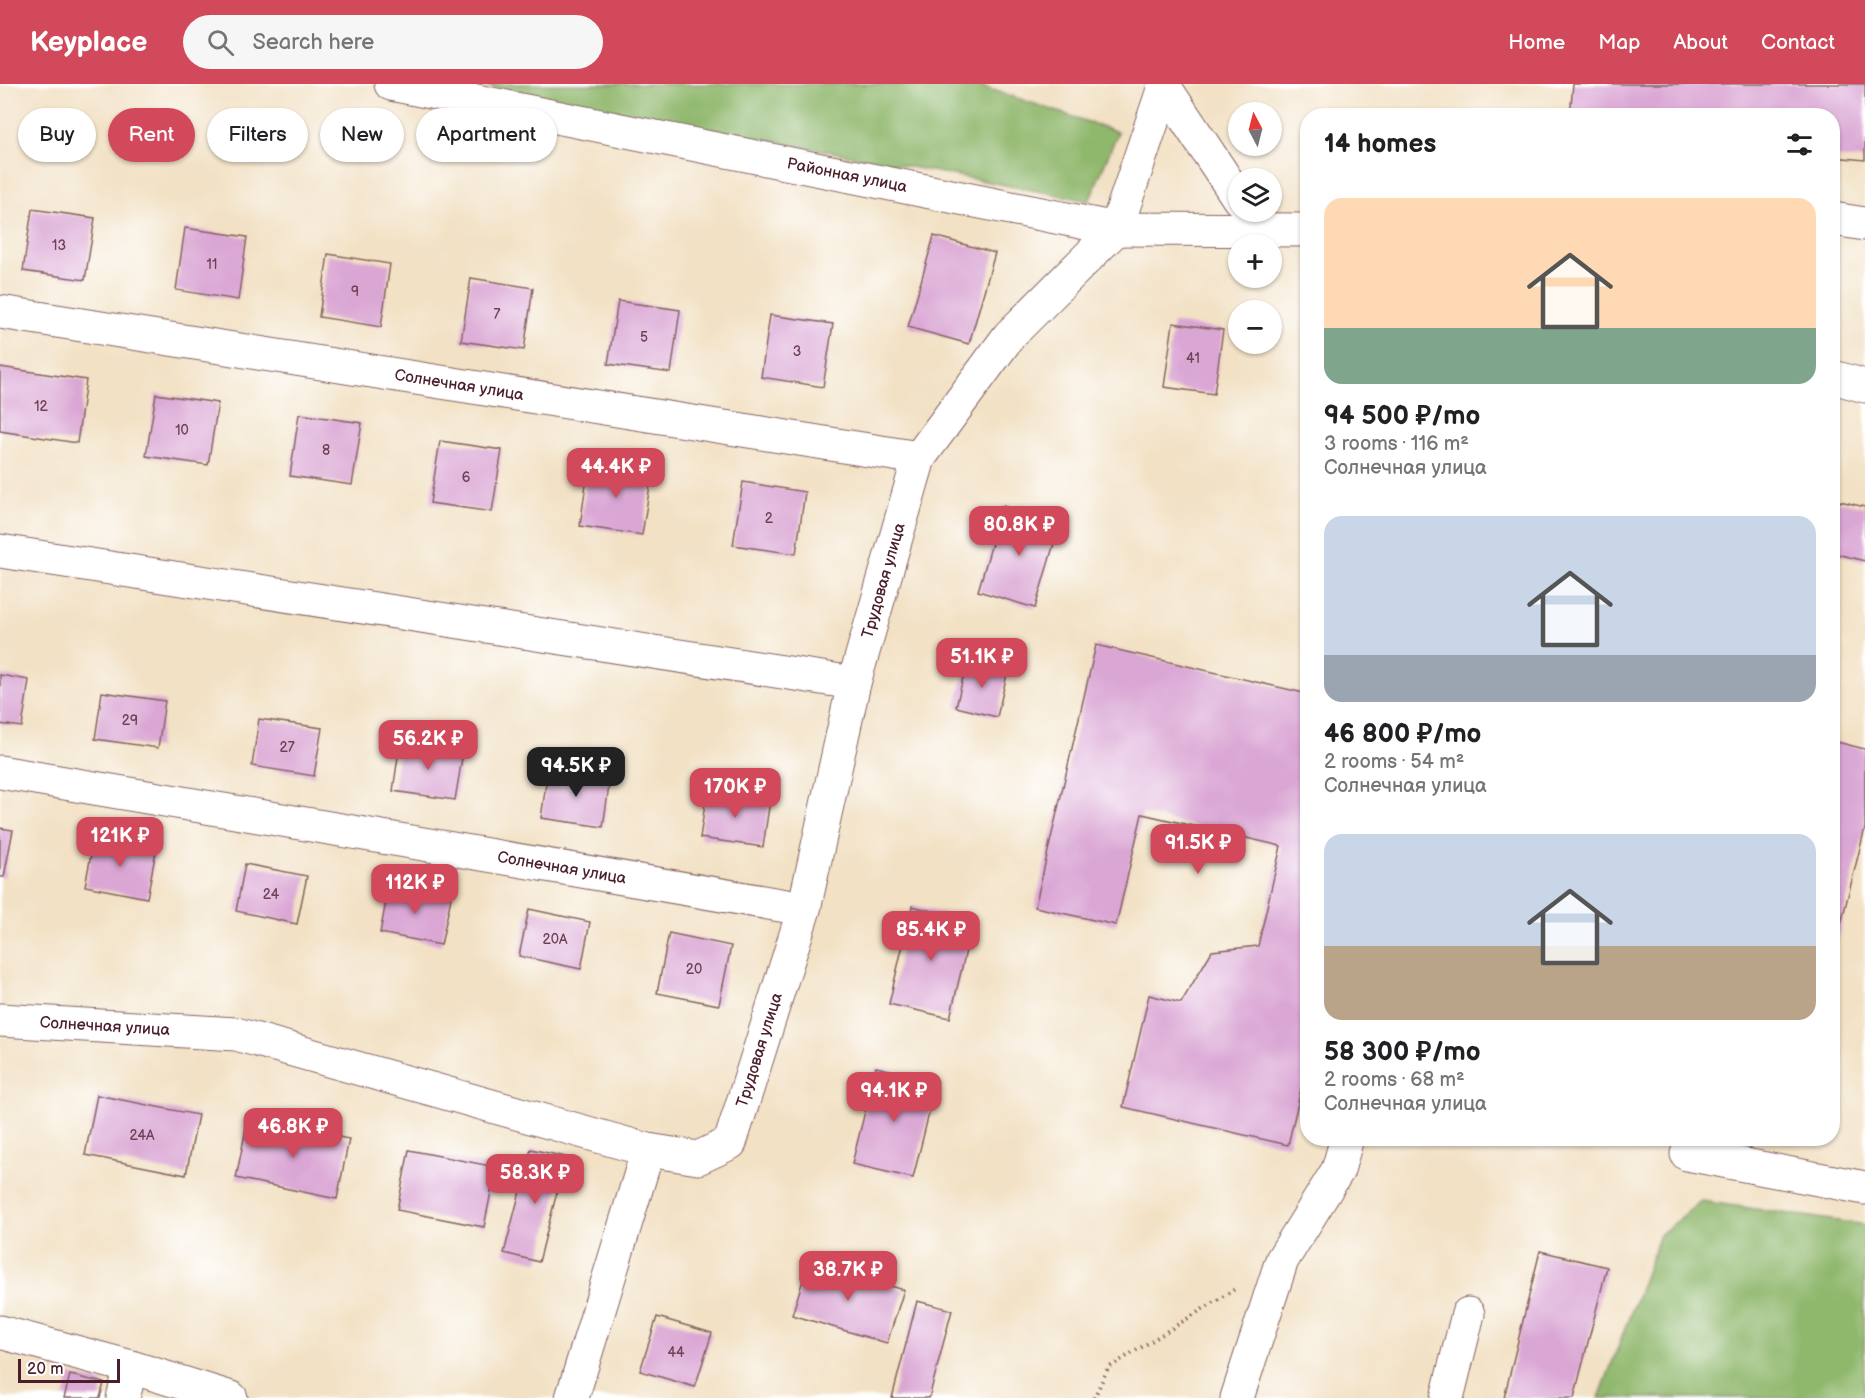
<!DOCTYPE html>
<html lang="en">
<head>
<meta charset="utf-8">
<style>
	body { margin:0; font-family:"Balsamiq Sans",sans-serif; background:#f6f6f6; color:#202124; height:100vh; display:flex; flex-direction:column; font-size:22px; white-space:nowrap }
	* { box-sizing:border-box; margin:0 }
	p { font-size:20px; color:#757577 }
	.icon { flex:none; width:33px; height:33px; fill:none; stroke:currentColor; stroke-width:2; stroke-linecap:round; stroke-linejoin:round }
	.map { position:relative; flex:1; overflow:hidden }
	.panel { position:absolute; left:1300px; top:24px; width:540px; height:1038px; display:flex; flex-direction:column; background:#fff; border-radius:24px; box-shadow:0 2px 4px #0004 }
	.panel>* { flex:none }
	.guide { position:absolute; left:18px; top:24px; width:570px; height:54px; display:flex; gap:12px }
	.needle { width:39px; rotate:353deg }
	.controls { position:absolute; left:1228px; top:18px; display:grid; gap:12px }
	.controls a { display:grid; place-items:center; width:54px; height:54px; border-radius:50%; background:#fff; box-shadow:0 2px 4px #0004; font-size:30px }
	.scale { position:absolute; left:18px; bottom:15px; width:102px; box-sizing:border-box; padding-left:6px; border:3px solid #4a1f2b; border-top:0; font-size:16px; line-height:21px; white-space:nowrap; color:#4a1f2b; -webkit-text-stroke:4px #fff; paint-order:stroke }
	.price { position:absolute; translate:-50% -51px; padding:0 14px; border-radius:12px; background:#d1495b; color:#fff; font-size:20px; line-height:39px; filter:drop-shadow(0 2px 3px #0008) }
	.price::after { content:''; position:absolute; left:50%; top:36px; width:18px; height:14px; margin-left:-9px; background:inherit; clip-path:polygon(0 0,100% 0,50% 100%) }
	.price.selected { background:#222; color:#fff }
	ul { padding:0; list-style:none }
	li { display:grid; align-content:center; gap:12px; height:318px; padding:0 24px }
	li span { display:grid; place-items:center; height:186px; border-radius:18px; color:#555 }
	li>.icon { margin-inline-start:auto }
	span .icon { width:108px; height:108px; fill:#fffc; stroke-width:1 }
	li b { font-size:26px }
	h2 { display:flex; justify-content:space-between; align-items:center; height:72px; padding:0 24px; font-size:26px }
	.tag { padding:0 21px; border-radius:27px; background:#fff; box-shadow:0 2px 4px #0004; font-size:21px; line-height:54px }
	.tag.selected { background:#d1495b; color:#fff }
	header { display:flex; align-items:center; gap:36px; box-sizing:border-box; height:84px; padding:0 30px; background:#d1495b; color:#fff }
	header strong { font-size:28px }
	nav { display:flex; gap:33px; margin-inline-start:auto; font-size:21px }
	.search { width:420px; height:54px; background:#f6f6f6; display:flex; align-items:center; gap:15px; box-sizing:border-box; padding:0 21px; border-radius:33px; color:#757577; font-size:22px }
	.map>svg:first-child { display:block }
</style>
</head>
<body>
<header>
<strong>Keyplace</strong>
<div class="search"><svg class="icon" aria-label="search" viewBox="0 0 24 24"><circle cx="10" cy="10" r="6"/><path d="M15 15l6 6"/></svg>Search here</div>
<nav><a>Home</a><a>Map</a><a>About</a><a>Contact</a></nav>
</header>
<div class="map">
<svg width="1865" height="1314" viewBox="0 0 1865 1314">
	<rect width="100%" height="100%" fill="#fff"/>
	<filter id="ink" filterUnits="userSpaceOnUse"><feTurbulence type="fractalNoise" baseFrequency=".0167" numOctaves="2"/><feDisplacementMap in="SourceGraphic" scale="12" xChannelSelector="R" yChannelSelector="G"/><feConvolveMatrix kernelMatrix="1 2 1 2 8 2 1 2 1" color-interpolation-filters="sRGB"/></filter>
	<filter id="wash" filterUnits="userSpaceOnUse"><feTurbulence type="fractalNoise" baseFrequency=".008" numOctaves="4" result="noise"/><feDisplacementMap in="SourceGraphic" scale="24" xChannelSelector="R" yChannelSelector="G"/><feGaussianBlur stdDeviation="1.35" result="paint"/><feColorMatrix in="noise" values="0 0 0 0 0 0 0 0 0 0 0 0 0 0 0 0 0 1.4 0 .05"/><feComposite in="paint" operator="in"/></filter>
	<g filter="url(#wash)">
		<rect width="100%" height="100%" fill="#f2e1c4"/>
		<!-- forest -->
		<path fill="#90b86d" stroke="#6d6c4c" stroke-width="1.5" d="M475,0H975L1118,48L1089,117Z
			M1701,1117L1865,1141L1864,1314H1599L1660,1151Z"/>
		<g id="blocks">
			<!-- building -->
			<path fill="#daa6d4" d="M1573,0H1865V76L1833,73V32H1570Z
				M32,125L95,134L85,196L23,187Z
				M185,144L247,153L238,216L176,206Z
				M934,152L995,169L969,260L908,243Z
				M328,170L390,180L381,243L319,233Z
				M471,194L533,204L524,266L461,257Z
				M618,217L680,226L671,289L608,280Z
				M770,231L833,240L823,303L761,293Z
				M1173,239L1223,246L1214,310L1164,303Z
				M0,283L86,296L77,359L0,347Z
				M156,310L218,319L208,381L146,372Z
				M299,330L362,339L352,401L290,392Z
				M440,357L502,366L492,428L430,419Z
				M589,379L652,389L642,451L580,442Z
				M743,398L805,408L796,470L733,461Z
				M1840,417L1865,423V477L1833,469V441Z
				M1003,422L1060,439L1035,524L978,507Z
				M1096,561L1308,610V976L1288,1061L1123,1023L1149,911L1181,919L1212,867L1258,862L1281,762L1142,730L1116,841L1035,823Z
				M967,577L1008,586L997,633L956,623Z
				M0,591L29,596L22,643L0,640Z
				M102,608L165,617L158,664L95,655Z
				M259,635L322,644L314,692L252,682Z
				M1833,657L1865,665V744L1834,868Z
				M400,659L463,668L455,716L393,707Z
				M548,686L610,695L603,743L541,734Z
				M707,706L770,716L763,763L700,754Z
				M0,744L13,746L4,793H0Z
				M94,755L156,767L147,814L85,802Z
				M245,780L307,792L297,840L236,827Z
				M389,802L451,814L441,861L380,849Z
				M912,822L973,837L950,934L889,920Z
				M529,825L590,838L581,885L519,872Z
				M669,849L731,862L719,921L657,909Z
				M876,983L937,997L913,1094L852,1080Z
				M97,1011L198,1031L186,1091L85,1071Z
				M248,1035L349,1055L337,1115L236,1094Z
				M531,1065L566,1073L539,1178L504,1169Z
				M409,1066L496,1083L484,1143L397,1126Z
				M1540,1167L1607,1183L1574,1314H1504Z
				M809,1177L904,1206L887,1259L792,1231Z
				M917,1217L952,1226L929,1314H892Z
				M657,1233L712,1249L695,1303L640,1287Z
				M70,1291L104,1299L100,1314H64Z"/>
		</g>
	</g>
	<g filter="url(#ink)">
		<use href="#blocks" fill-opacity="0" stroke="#856361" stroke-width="1.5"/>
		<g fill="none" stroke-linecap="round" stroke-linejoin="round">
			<defs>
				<g id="minor">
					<path id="s1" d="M391,0L1116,145L1308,146"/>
					<path d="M1164,2L1239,115"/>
					<path d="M1833,135L1865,140"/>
					<path id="s2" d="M0,228L919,374"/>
					<path d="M1833,293L1865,302"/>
					<path d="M0,467L854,599"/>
					<path id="s3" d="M0,688L804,825"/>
					<path id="s4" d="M0,936L236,950L648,1066L698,1074L730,1059L804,825L854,599L919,374L1009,252L1116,145L1165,0"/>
					<path d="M1687,1070L1865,1104"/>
					<path d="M0,1248L131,1283L231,1314"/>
					<path d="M123,1314L131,1283"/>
					<path d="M572,1314L648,1066"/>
					<path d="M1237,1314L1282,1176L1338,1086L1347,1054"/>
					<path d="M1447,1314L1468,1230"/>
				</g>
			</defs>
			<!-- minor casing -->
			<use href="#minor" stroke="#856361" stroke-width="35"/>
			<!-- path -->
			<path stroke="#856361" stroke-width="4" stroke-dasharray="1.5 4.5" stroke-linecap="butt" d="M1094,1314L1108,1284L1235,1205"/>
			<!-- minor -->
			<use href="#minor" stroke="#fff" stroke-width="33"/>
		</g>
	</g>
	<g text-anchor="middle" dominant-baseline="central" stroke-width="4.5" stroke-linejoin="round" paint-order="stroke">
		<!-- number labels -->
		<g font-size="14" fill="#6e4155">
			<text x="59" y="161">13</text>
			<text x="212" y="180">11</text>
			<text x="355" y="207">9</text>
			<text x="497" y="230">7</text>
			<text x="644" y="253">5</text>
			<text x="797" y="267">3</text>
			<text x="1193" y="274">41</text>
			<text x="41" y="322">12</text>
			<text x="182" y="346">10</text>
			<text x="326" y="366">8</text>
			<text x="466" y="393">6</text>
			<text x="769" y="434">2</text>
			<text x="130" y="636">29</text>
			<text x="287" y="663">27</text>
			<text x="271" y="810">24</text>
			<text x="555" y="855">20А</text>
			<text x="694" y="885">20</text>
			<text x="142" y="1051">24А</text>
			<text x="676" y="1268">44</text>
		</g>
		<!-- street labels -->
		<g font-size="16" fill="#4a1f2b" stroke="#fff">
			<text stroke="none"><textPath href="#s1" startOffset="465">Районная улица</textPath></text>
			<text stroke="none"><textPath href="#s2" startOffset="465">Солнечная улица</textPath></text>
			<text stroke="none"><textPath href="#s4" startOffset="1334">Трудовая улица</textPath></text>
			<text stroke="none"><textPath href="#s3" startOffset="570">Солнечная улица</textPath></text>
			<text stroke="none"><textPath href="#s4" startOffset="105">Солнечная улица</textPath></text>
			<text stroke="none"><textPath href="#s4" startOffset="848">Трудовая улица</textPath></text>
		</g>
	</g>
</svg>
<div class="controls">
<a><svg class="needle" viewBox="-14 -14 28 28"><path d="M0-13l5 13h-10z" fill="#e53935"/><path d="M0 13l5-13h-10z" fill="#757577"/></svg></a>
<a><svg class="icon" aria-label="layers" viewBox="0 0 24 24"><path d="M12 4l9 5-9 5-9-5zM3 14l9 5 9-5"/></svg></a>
<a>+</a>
<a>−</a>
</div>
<div class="scale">20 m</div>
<b class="price" style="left:616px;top:415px">44.4K ₽</b>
<b class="price" style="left:1019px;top:473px">80.8K ₽</b>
<b class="price" style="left:982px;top:605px">51.1K ₽</b>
<b class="price" style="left:428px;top:687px">56.2K ₽</b>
<b class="price selected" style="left:576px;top:714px">94.5K ₽</b>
<b class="price" style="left:735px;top:735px">170K ₽</b>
<b class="price" style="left:120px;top:784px">121K ₽</b>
<b class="price" style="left:1198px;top:791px">91.5K ₽</b>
<b class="price" style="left:415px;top:831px">112K ₽</b>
<b class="price" style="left:931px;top:878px">85.4K ₽</b>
<b class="price" style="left:894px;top:1039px">94.1K ₽</b>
<b class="price" style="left:293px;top:1075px">46.8K ₽</b>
<b class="price" style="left:535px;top:1121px">58.3K ₽</b>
<b class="price" style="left:848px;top:1218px">38.7K ₽</b>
<div class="guide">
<a class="tag">Buy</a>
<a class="tag selected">Rent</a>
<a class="tag">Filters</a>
<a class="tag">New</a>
<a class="tag">Apartment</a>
</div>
<section class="panel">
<h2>14 homes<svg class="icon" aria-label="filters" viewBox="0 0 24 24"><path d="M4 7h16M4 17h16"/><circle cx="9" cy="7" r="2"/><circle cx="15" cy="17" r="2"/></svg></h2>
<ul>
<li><span style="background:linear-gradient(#ffd9b3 70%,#7fa58c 0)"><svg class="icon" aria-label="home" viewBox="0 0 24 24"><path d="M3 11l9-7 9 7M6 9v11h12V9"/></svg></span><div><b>94 500 ₽/mo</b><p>3 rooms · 116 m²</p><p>Солнечная улица</p></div></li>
<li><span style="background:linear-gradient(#c9d6e8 75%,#9aa5b1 0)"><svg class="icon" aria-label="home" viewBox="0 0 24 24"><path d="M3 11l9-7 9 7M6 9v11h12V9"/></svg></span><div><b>46 800 ₽/mo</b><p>2 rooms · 54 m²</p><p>Солнечная улица</p></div></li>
<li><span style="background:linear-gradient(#c9d6e8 60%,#b9a48a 0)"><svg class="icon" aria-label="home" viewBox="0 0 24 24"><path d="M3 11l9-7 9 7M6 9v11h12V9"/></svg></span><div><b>58 300 ₽/mo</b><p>2 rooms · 68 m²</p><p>Солнечная улица</p></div></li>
</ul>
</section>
</div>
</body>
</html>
